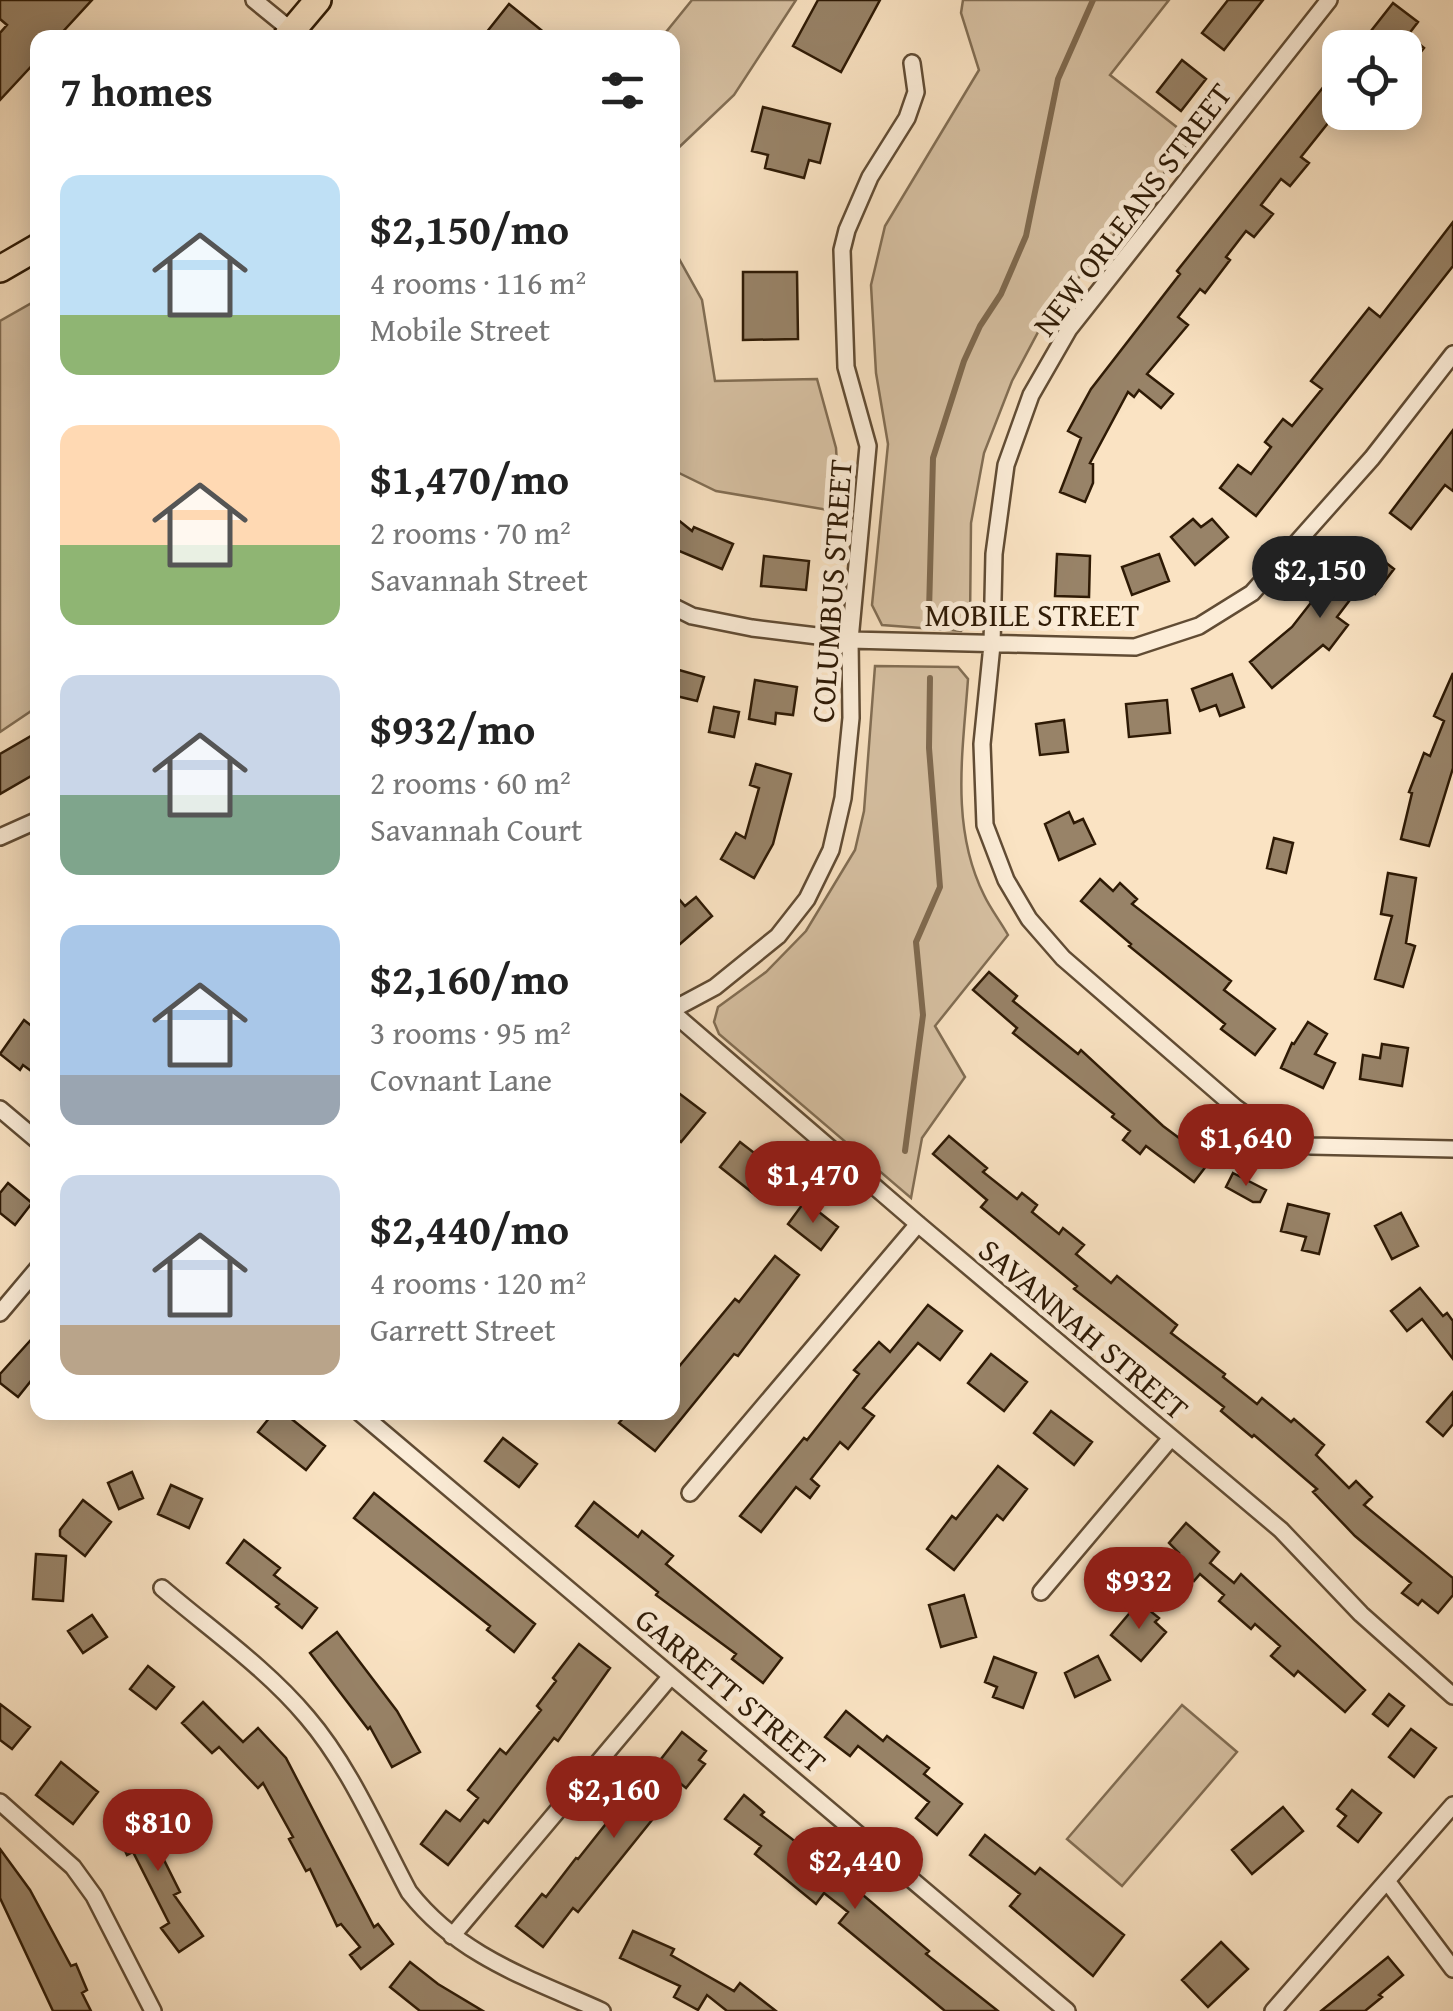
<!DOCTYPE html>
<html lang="en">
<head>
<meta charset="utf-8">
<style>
	body { margin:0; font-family:"Gentium Book Plus",serif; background:#f2f2f2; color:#222; height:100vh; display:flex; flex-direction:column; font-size:38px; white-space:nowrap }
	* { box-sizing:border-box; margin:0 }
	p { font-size:32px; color:#767676 }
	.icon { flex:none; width:55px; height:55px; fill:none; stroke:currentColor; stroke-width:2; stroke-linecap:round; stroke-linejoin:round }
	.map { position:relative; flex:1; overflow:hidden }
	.sheet { position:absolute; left:30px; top:30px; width:650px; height:1390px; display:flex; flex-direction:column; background:#fff; border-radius:20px; box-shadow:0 5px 25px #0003 }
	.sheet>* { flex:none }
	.controls { position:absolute; left:1322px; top:30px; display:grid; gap:20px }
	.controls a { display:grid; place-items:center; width:100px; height:100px; border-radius:20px; background:#fff; box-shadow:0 5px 25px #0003; font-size:50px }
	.price { position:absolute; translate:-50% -85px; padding:0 22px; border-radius:35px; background:#8f2418; color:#fff; font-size:32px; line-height:65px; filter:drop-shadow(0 2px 5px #0008) }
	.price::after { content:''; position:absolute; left:50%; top:60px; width:30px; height:22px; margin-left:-15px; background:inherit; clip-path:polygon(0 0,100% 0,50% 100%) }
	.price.selected { background:#222; color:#fff }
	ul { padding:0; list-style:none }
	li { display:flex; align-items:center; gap:30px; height:250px; padding:0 30px }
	li span { display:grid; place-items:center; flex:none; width:280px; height:200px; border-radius:20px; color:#555 }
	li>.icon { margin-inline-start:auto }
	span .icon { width:120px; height:120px; fill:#fffc; stroke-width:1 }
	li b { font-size:42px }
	h2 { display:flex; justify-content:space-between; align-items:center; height:120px; padding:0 30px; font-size:42px }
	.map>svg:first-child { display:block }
</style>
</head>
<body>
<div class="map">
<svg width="1453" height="2011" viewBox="0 0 1453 2011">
	<rect width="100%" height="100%" fill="#fae3c3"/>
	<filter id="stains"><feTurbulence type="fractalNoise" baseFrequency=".002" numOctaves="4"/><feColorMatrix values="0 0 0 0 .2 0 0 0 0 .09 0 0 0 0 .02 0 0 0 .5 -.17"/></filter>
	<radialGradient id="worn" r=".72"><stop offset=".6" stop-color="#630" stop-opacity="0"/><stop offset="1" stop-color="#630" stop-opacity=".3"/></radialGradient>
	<!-- green -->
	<path fill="#d7c1a3" stroke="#826e54" stroke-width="2.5" d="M692,0H796L734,95L673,153L672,38L662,37Z
		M963,0H1169L1110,75L1192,139L1045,319L1012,381L984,453L971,523L970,622L961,631L882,625L872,605L888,444L876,373L871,285L885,226L979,70L961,13Z
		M673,248L702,300L715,381L817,379L836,448L840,512L716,491L673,470Z
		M37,300V707L0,732V321Z
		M875,666L958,667L968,679C963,751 950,827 984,895C990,908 1000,921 1008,935L935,1026L965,1077L922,1138L911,1198L719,1034L714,1022L718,1007L766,972L806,931L855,850L864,811Z
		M1182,1705L1237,1752L1122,1886L1067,1839Z"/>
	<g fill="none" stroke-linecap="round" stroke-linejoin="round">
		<!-- stream -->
		<path stroke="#7f6a50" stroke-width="6" d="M929,612L933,458L964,361L980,326L1001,294L1026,236L1058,79L1093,0
			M905,1151L923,1015L916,942L940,887L929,748L930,678"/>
	</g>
	<!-- building -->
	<path fill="#988368" stroke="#2e1a05" stroke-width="2.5" d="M0,0H92L57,38H38V59L0,100V33L7,25L0,19Z
		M818,0H880L841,72L793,46Z
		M1228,0H1263L1224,50L1202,33Z
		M1393,3L1418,22L1408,35L1424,48L1405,72V48H1382L1367,36Z
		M509,4L551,38H482Z
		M1182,60L1206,79L1181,111L1157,92Z
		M1340,66V108L1301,157L1309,163L1290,186L1281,179L1261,205L1273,214L1254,237L1246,231L1226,257L1230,260L1205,293L1200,289L1178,317L1188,325L1147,374L1173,394L1161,408L1139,390L1134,397L1128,392L1090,463L1093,464V483L1085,502L1060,492L1081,438L1068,431L1091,389L1180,274L1177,271Z
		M763,107L830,124L820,163L809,160L804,178L765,168L768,155L752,151Z
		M1453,222V266L1256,516L1220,488L1238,465L1251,474L1271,447L1265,442L1283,419L1292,426L1322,389L1311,381L1369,308L1380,317Z
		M743,272H797L798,339L743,340Z
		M1453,430V491L1445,485L1411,529L1390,513Z
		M672,515L692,531L694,527L733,544L722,569L672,548Z
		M1193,519L1201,527L1212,519L1228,537L1195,565L1171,537Z
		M1367,548L1394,569L1375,594L1362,584L1337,617L1348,625L1329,650L1323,645L1272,688L1250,662L1292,627L1324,586L1332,593Z
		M1057,554L1090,556L1089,597L1055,596Z
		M1159,554L1169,581L1132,595L1122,567Z
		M764,556L809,561L806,590L761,586Z
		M672,668L704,677L697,701L672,695Z
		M1453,673V768L1429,846L1401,839L1412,793L1409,792L1424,753L1430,756L1444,721L1434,716Z
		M1232,674L1244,707L1220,716L1216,705L1200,711L1192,689Z
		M755,680L797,687L793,715L776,713L775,724L749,719Z
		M1167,700L1170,733L1129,737L1126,704Z
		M714,707L739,712L734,737L709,732Z
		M1064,720L1068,752L1040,755L1036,724Z
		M38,732V772L0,794V754Z
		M756,764L791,774L773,844L754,878L721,859L736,833L745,838L759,788L750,785Z
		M1069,812L1074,823L1083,819L1095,844L1059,860L1045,824Z
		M1274,838L1293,843L1286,873L1267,868Z
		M1388,873L1416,878L1406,943L1415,946L1403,987L1375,979L1392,916L1381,914Z
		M1100,879L1113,891L1120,883L1137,899L1132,904L1231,981L1224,990L1275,1029L1255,1055L1221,1029L1225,1024L1129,946L1131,944L1081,901Z
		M672,891L685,906L696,897L712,916L680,944L672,936Z
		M989,972L1017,996L1013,1001L1078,1054L1081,1050L1163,1126L1210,1161L1194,1182L1146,1146L1140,1154L1123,1140L1130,1131L1112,1117L1114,1114L1013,1033L1017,1028L973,990Z
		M24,1020L38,1031V1076L23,1065L20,1070L0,1054Z
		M1308,1022L1327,1034L1315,1054L1335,1063L1323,1088L1281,1068L1292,1043L1294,1044Z
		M1382,1044L1408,1048L1402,1086L1360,1079L1363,1055L1380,1058Z
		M672,1088L705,1113L681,1142L672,1135Z
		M949,1136L987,1168L983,1172L1017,1199L1022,1193L1037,1205L1032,1212L1059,1234L1063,1228L1084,1245L1076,1254L1111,1283L1117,1276L1177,1325L1171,1333L1225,1374L1223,1377L1257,1404L1262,1398L1291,1422L1294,1419L1324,1445L1316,1455L1349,1488L1356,1481L1372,1497L1364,1505L1453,1578V1595L1438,1613L1422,1600L1418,1605L1402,1593L1411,1583L1355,1536L1313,1492L1317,1489L1254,1435L1252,1437L1221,1411L1224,1407L1074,1289L1077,1286L981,1207L987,1200L933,1154Z
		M740,1142L779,1172L759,1198L720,1167Z
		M1233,1173L1266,1190L1260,1202H1253L1226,1187Z
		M8,1183L32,1203L15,1225L0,1213V1193Z
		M805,1201L838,1227L821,1250L788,1224Z
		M1288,1204L1329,1214L1319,1254L1302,1250L1306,1237L1281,1231Z
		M1401,1213L1418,1246L1392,1259L1375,1226Z
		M775,1256L799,1275L738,1356L734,1354L655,1451L619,1423L628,1412H672V1375L735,1299L739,1302Z
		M1420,1288L1443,1316L1447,1313L1453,1321V1359L1422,1319L1407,1331L1391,1311Z
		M928,1305L962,1331L940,1360L918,1343L863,1408L874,1416L848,1449L840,1442L811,1479L819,1486L810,1498L796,1487L761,1532L740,1516L804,1438L807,1440L859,1374L854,1370L879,1342L890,1352Z
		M38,1332V1372L18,1397L0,1383V1374Z
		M991,1354L1027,1382L1004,1411L968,1383Z
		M1453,1392V1424L1443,1436L1427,1422Z
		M1051,1411L1092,1442L1074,1465L1034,1433Z
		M274,1412H283L325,1446L306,1470L258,1432Z
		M503,1438L537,1464L519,1487L485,1461Z
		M998,1466L1027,1489L1003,1520L997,1515L954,1570L927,1549L952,1516L956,1519Z
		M132,1472L143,1498L119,1509L108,1483Z
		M171,1485L202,1499L189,1528L158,1514Z
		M374,1493L535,1624L514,1652L487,1630L490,1626L354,1518Z
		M83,1500L111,1522L85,1556L60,1536V1530Z
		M594,1502L638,1537L642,1531L673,1556L666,1564L782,1658L763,1683L732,1659L736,1654L656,1595L658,1592L576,1526Z
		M1186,1523L1219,1552L1210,1563L1234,1583L1241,1574L1365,1690L1345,1712L1298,1671L1294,1676L1271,1656L1280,1646L1255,1624L1251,1629L1219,1601L1224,1595L1200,1574L1194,1581L1171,1561L1179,1553L1169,1543Z
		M244,1540L280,1568L274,1575L317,1608L302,1628L276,1607L279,1604L227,1563Z
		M36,1554L66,1556L63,1601L33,1599Z
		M964,1595L976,1637L941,1647L929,1605Z
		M1139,1602L1159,1618L1155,1622L1166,1632L1141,1661L1111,1635Z
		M92,1615L107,1637L83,1653L68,1631Z
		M337,1632L397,1711L420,1752L392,1767L370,1727L368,1729L310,1653Z
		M579,1644L610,1668L558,1741L554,1738L488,1823L484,1820L448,1865L421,1844L446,1811L460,1821L478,1798L468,1790L500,1749L506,1754L541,1710L537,1706L556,1681L553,1678Z
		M1098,1656L1110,1680L1075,1697L1065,1673Z
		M994,1657L1036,1673L1023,1708L993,1697L997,1687L985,1682Z
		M148,1666L174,1687L156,1709L130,1689Z
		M1389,1694L1404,1706L1388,1726L1373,1714Z
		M203,1702L243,1742L258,1728L286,1758L374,1927L378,1924L393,1944L361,1969L350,1955L360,1947L341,1924L337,1926L310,1869L306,1871L289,1839L293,1837L263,1783L258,1788L219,1747L212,1753L182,1723Z
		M0,1704L30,1727L12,1749L0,1740Z
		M846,1711L883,1741L887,1736L929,1768L924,1774L962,1804L937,1835L916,1818L929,1802L858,1746L850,1756L825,1737Z
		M1411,1729L1436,1748L1414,1777L1389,1757Z
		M682,1732L706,1751L699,1760L705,1764L686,1788L681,1784L578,1912L573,1908L543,1947L516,1926L542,1894L546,1897L576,1858L578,1859L609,1820L612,1822Z
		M61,1762L98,1792L73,1824L36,1795Z
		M1352,1790L1381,1813L1358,1842L1338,1826L1346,1816L1337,1809Z
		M744,1795L764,1812L761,1815L850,1884L929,1951L926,1954L998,2011H945L839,1923L848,1912L824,1893L816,1904L755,1854L761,1846L725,1819Z
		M1283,1807L1303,1831L1252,1874L1232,1850Z
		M157,1808L170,1835L155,1842L180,1892L174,1895L203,1936L179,1952L161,1928L169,1923L133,1852L127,1855L114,1827Z
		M985,1835L1035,1874L1040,1868L1124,1935L1093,1976L1010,1906L1020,1894L970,1855Z
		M0,1849L30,1890L71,1966L76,1964L87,1990L82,1993L91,2011H53L0,1898Z
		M633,1931L674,1949L671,1955L734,1991L740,1983L776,2011H727L707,1995L698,2010L674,1997L680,1986L620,1958Z
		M1221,1942L1248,1969L1208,2007L1182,1980Z
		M1388,1957L1403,1975L1379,1995L1382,1997L1365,2011H1321Z
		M410,1962L438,1984L483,2011H420L390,1987Z"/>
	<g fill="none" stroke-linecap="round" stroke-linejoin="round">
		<defs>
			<path id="street" d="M254,0L292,31
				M1329,0L1069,329L1031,395L1006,465L994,554L992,645L982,744L985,825L1006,880L1029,919L1063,958L1236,1108L1273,1134L1311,1146L1453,1149
				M672,606L692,616L752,628L850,640L1135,647L1199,626L1252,593L1372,458L1453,354
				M0,837L38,820
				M672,1010L715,987L778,936L807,899L831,850L843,798L851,718L850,640L868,446L846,367L842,250L847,230L870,177L907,118L916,92L912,63
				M672,1012L918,1224L1281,1530L1361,1614L1453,1696
				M0,1109L38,1141
				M0,1313L38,1268
				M359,1412L1067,2011
				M690,1493L918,1224
				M162,1588C211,1630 266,1668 307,1717C350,1767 378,1834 409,1892C460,1957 529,1978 602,2011
				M1041,1592L1171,1438
				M0,1802L73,1867L94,1896L153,2011
				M1387,1881L1453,1969
				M452,1936L671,1676
				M1273,2011L1453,1805"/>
			<path id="primary" d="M286,38L318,0
				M0,269L38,247"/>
		</defs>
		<!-- street casing -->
		<use href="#street" stroke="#614c34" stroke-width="20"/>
		<!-- primary casing -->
		<use href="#primary" stroke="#2e1a05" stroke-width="30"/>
		<!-- street -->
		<use href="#street" stroke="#fcedd8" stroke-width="15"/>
		<!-- primary -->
		<use href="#primary" stroke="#fae3c3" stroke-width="25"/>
	</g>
	<g text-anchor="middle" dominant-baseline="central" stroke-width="10" stroke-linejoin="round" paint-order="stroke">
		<!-- street labels -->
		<g font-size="32" fill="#2e1a05" stroke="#fcedd8">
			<text transform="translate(1132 209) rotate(-53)">NEW ORLEANS STREET</text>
			<text transform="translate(831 591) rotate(-86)">COLUMBUS STREET</text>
			<text x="1032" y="614">MOBILE STREET</text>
			<text transform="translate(1084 1329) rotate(40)">SAVANNAH STREET</text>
			<text transform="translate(731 1690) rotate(40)">GARRETT STREET</text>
		</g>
	</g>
	<rect width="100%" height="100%" filter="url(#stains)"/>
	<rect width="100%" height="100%" fill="url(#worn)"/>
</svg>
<div class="controls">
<a><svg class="icon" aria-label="locate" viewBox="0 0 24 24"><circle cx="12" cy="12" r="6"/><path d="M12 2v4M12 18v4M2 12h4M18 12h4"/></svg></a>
</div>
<b class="price selected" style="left:1320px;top:621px">$2,150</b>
<b class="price" style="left:1246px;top:1189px">$1,640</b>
<b class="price" style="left:813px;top:1226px">$1,470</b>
<b class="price" style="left:1139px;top:1632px">$932</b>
<b class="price" style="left:614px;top:1841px">$2,160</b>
<b class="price" style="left:158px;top:1874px">$810</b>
<b class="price" style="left:855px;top:1912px">$2,440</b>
<section class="sheet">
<h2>7 homes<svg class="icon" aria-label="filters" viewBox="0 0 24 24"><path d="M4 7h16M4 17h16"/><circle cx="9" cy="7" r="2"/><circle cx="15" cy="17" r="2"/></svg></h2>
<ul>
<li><span style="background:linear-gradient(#bfe0f5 70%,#8fb573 0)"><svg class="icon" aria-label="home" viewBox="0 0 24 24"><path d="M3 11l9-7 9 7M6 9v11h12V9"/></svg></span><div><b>$2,150/mo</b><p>4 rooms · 116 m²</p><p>Mobile Street</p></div></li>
<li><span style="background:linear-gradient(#ffd9b3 60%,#8fb573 0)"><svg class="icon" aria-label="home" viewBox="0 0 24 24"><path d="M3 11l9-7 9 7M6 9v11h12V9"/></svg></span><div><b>$1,470/mo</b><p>2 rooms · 70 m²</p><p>Savannah Street</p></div></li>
<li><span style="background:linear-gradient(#c9d6e8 60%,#7fa58c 0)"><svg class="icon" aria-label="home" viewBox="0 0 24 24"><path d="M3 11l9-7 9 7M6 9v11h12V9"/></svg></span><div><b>$932/mo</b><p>2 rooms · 60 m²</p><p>Savannah Court</p></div></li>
<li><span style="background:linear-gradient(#a9c7e8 75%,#9aa5b1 0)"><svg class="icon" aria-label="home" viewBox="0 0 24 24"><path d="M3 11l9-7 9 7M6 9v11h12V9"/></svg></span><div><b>$2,160/mo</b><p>3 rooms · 95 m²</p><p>Covnant Lane</p></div></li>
<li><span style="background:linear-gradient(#c9d6e8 75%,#b9a48a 0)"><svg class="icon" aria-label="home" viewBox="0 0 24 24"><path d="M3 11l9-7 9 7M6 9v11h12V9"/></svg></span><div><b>$2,440/mo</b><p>4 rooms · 120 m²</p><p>Garrett Street</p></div></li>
</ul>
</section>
</div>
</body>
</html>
